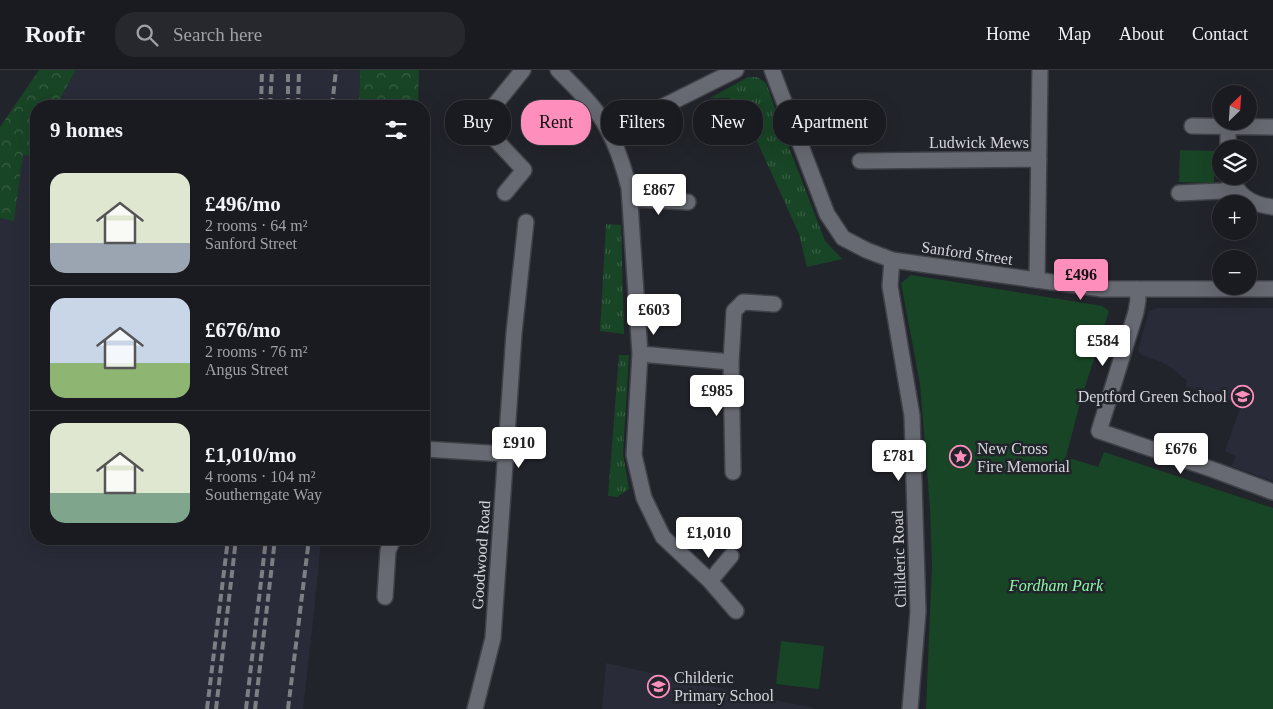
<!DOCTYPE html>
<html lang="en">
<head>
<meta charset="utf-8">
<style>
	body { margin:0; font-family:"Times New Roman",serif; background:#27282d; color:#f1f3f6; height:100vh; display:flex; flex-direction:column; font-size:19px; white-space:nowrap }
	* { box-sizing:border-box; margin:0 }
	p { font-size:16px; color:#9fa1a5 }
	.icon { flex:none; width:28px; height:28px; fill:none; stroke:currentColor; stroke-width:2; stroke-linecap:round; stroke-linejoin:round }
	.map { position:relative; flex:1; overflow:hidden }
	.details { position:absolute; left:30px; top:30px; width:400px; height:445px; display:flex; flex-direction:column; background:#1a1b20; border-radius:20px; box-shadow:0 5px 20px #0002,0 0 0 1px #38393e }
	.details>* { flex:none }
	.guide { position:absolute; left:445px; top:30px; width:475px; height:45px; display:flex; gap:10px }
	.needle { width:32px; rotate:25deg }
	.tools { position:absolute; left:1212px; top:15px; display:grid; gap:10px }
	.tools a { display:grid; place-items:center; width:45px; height:45px; border-radius:50%; background:#1a1b20; box-shadow:0 5px 20px #0002,0 0 0 1px #38393e; font-size:25px }
	.price { position:absolute; translate:-50% -42px; padding:0 11px; border-radius:5px; background:#fff; color:#222; font-size:16px; line-height:32px; filter:drop-shadow(0 1px 2px #0008) }
	.price::after { content:''; position:absolute; left:50%; top:30px; width:15px; height:11px; margin-left:-8px; background:inherit; clip-path:polygon(0 0,100% 0,50% 100%) }
	.price.current { background:#fe8ebc; color:#111 }
	ul { padding:0; list-style:none }
	li { display:flex; align-items:center; gap:15px; height:125px; padding:0 20px }
	li+li { border-top:1px solid #38393e }
	li span { display:grid; place-items:center; flex:none; width:140px; height:100px; border-radius:15px; color:#555 }
	li>.icon { margin-inline-start:auto }
	span .icon { width:60px; height:60px; fill:#fffc; stroke-width:1 }
	li b { font-size:21px }
	h2 { display:flex; justify-content:space-between; align-items:center; height:60px; padding:0 20px; font-size:21px }
	.tag { padding:0 18px; border-radius:20px; background:#1a1b20; box-shadow:0 5px 20px #0002,0 0 0 1px #38393e; font-size:18px; line-height:45px }
	.tag.current { background:#fe8ebc; color:#111 }
	header { display:flex; align-items:center; gap:30px; box-sizing:border-box; height:70px; padding:0 25px; background:#1a1b20; border-bottom:1px solid #38393e }
	header strong { font-size:24px }
	nav { display:flex; gap:28px; margin-inline-start:auto; font-size:18px }
	.search { width:350px; height:45px; background:#27282d; display:flex; align-items:center; gap:12px; box-sizing:border-box; padding:0 18px; border-radius:20px; color:#9fa1a5; font-size:19px }
	.map>svg:first-child { display:block }
</style>
</head>
<body>
<header>
<strong>Roofr</strong>
<div class="search"><svg class="icon" aria-label="search" viewBox="0 0 24 24"><circle cx="10" cy="10" r="6"/><path d="M15 15l6 6"/></svg>Search here</div>
<nav><a>Home</a><a>Map</a><a>About</a><a>Contact</a></nav>
</header>
<div class="map">
<svg width="1273" height="639" viewBox="0 0 1273 639">
	<defs>
		<pattern id="grass-tufts" width="24" height="20" patternUnits="userSpaceOnUse" patternTransform="scale(1.25)"><rect width="24" height="20" fill="#184525"/><path d="M3 7l-1-3M5 7V3M7 7l1-3M15 17l-1-3M17 17v-4M19 17l1-3" fill="none" stroke="#395f44"/></pattern>
		<pattern id="forest-crowns" width="20" height="18" patternUnits="userSpaceOnUse" patternTransform="scale(1.25)"><rect width="20" height="18" fill="#184525"/><path d="M2 6a3 3 0 1 1 6 0M12 15a3 3 0 1 1 6 0" fill="none" stroke="#395f44"/></pattern>
	</defs>
	<rect width="100%" height="100%" fill="#22242b"/>
	<!-- built -->
	<path fill="#292b38" d="M76,0H360L359,36H56Z
		M36,71V469H321L315,533L303,639H0V148L14,150L23,84L33,77Z
		M1157,238H1273V411L1231,396L1236,386L1225,381L1241,335L1186,316L1187,311L1172,298L1161,292L1141,285L1138,280L1149,241Z
		M606,593L817,639H602Z"/>
	<!-- grass -->
	<path fill="url(#grass-tufts)" d="M748,7H757L766,13L787,72L825,171L842,189L807,197L799,164L743,40L729,28H710Z
		M606,154L621,155L624,264L600,261Z
		M619,285H629L623,384L629,419L617,427L608,426Z"/>
	<!-- forest -->
	<path fill="url(#forest-crowns)" d="M39,0H76L56,36H36V71L33,77L31,86L23,85L14,151L0,148V57Z
		M360,0H419L418,36H359Z"/>
	<!-- park -->
	<path fill="#184525" d="M1180,80L1215,81L1214,113L1179,112Z
		M911,205L1102,236L1109,241L1080,333L1066,387L1098,397L1104,382L1273,438V639H926L932,495L930,438L920,314L901,213Z
		M781,571L824,576L819,619L776,614Z"/>
	<g fill="none" stroke-linecap="round" stroke-linejoin="round">
		<defs>
			<path id="street" d="M558,0C570,12 582,24 593,37C612,60 622,90 629,118L640,284L634,385L644,428L663,467L710,511L736,541
				M1192,56L1273,57
				M1228,57V79
				M610,63L736,0
				M860,91L1039,89
				M1230,106C1238,126 1252,135 1273,137
				M505,123L524,100L480,53L523,0
				M1179,123L1222,121L1235,118
				M630,129L688,132
				M892,190L890,216L912,346L918,542L910,639
				M1037,210L1040,0
				M1137,219L1138,230L1136,242L1099,361L1214,400L1273,422
				M640,284L731,292L734,241L743,232L774,234
				M731,292L733,402
				M424,379L505,384
				M710,511L731,486
				M385,527L388,481L393,469
				M475,639L493,568L514,263L526,152"/>
			<path id="secondary" d="M772,0L827,144L843,168L866,180L892,190L1102,219H1273"/>
		</defs>
		<!-- street casing -->
		<use href="#street" stroke="#404148" stroke-width="18"/>
		<!-- secondary casing -->
		<use href="#secondary" stroke="#404148" stroke-width="18"/>
		<!-- street -->
		<use href="#street" stroke="#686a73" stroke-width="15"/>
		<!-- secondary -->
		<use href="#secondary" stroke="#686a73" stroke-width="15"/>
		<!-- rail -->
		<path stroke="#7d7f85" stroke-width="4" stroke-dasharray="8 4" stroke-linecap="butt" d="M261,36L262,0
			M270,36L272,0
			M288,36V0
			M298,36L299,0
			M332,36L336,0
			M207,639L228,469
			M216,639L236,469
			M246,639L266,469
			M255,639L275,469
			M288,639L309,469"/>
	</g>
	<!-- icons -->
	<defs>
		<symbol id="school-ring" viewBox="-11 -11 22 22"><circle r="9.5" fill="#22242b" stroke="#fe8ebc" stroke-width="1.5"/><path d="M0-5L7-2L0 1L-7-2ZM-4 1L0 2.5L4 1V4Q0 6-4 4Z" fill="#fe8ebc"/></symbol>
		<symbol id="sight-ring" viewBox="-11 -11 22 22"><circle r="9.5" fill="#22242b" stroke="#fe8ebc" stroke-width="1.5"/><path d="M0-6L1.8-2.2L6-1.7L2.9 1.2L3.7 5.4L0 3.3L-3.7 5.4L-2.9 1.2L-6-1.7L-1.8-2.2Z" fill="#fe8ebc"/></symbol>
	</defs>
	<g fill-rule="evenodd">
		<use href="#school-ring" x="1230" y="314" width="25" height="25"/>
		<use href="#sight-ring" x="948" y="374" width="25" height="25"/>
		<use href="#school-ring" x="646" y="604" width="25" height="25"/>
	</g>
	<g text-anchor="middle" dominant-baseline="central" stroke-width="5" stroke-linejoin="round" paint-order="stroke">
		<!-- street labels -->
		<g font-size="16" fill="#d5d6db" stroke="#22242b">
			<text x="979" y="72">Ludwick Mews</text>
			<text transform="translate(967 183) rotate(8)">Sanford Street</text>
			<text transform="translate(481 485) rotate(-86)">Goodwood Road</text>
			<text transform="translate(899 489) rotate(-92)">Childeric Road</text>
		</g>
		<!-- poi labels -->
		<g font-size="16" fill="#d5d6db" stroke="#22242b" text-anchor="start">
			<text x="1227" y="326" text-anchor="end">Deptford Green School</text>
			<text x="977" y="378">New Cross<tspan x="977" dy="18">Fire Memorial</tspan></text>
			<text x="674" y="607">Childeric<tspan x="674" dy="18">Primary School</tspan></text>
		</g>
		<!-- park labels -->
		<g font-size="16" font-style="italic" fill="#8af8a4" stroke="#22242b">
			<text x="1056" y="515">Fordham Park</text>
		</g>
	</g>
</svg>
<div class="tools">
<a><svg class="needle" viewBox="-14 -14 28 28"><path d="M0-13l5 13h-10z" fill="#e53935"/><path d="M0 13l5-13h-10z" fill="#9fa1a5"/></svg></a>
<a><svg class="icon" aria-label="layers" viewBox="0 0 24 24"><path d="M12 4l9 5-9 5-9-5zM3 14l9 5 9-5"/></svg></a>
<a>+</a>
<a>−</a>
</div>
<b class="price" style="left:659px;top:146px">£867</b>
<b class="price current" style="left:1081px;top:231px">£496</b>
<b class="price" style="left:654px;top:266px">£603</b>
<b class="price" style="left:1103px;top:297px">£584</b>
<b class="price" style="left:717px;top:347px">£985</b>
<b class="price" style="left:519px;top:399px">£910</b>
<b class="price" style="left:1181px;top:405px">£676</b>
<b class="price" style="left:899px;top:412px">£781</b>
<b class="price" style="left:709px;top:489px">£1,010</b>
<div class="guide">
<a class="tag">Buy</a>
<a class="tag current">Rent</a>
<a class="tag">Filters</a>
<a class="tag">New</a>
<a class="tag">Apartment</a>
</div>
<section class="details">
<h2>9 homes<svg class="icon" aria-label="filters" viewBox="0 0 24 24"><path d="M4 7h16M4 17h16"/><circle cx="9" cy="7" r="2"/><circle cx="15" cy="17" r="2"/></svg></h2>
<ul>
<li><span style="background:linear-gradient(#dfe7d0 70%,#9aa5b1 0)"><svg class="icon" aria-label="home" viewBox="0 0 24 24"><path d="M3 11l9-7 9 7M6 9v11h12V9"/></svg></span><div><b>£496/mo</b><p>2 rooms · 64 m²</p><p>Sanford Street</p></div></li>
<li><span style="background:linear-gradient(#c9d6e8 65%,#8fb573 0)"><svg class="icon" aria-label="home" viewBox="0 0 24 24"><path d="M3 11l9-7 9 7M6 9v11h12V9"/></svg></span><div><b>£676/mo</b><p>2 rooms · 76 m²</p><p>Angus Street</p></div></li>
<li><span style="background:linear-gradient(#dfe7d0 70%,#7fa58c 0)"><svg class="icon" aria-label="home" viewBox="0 0 24 24"><path d="M3 11l9-7 9 7M6 9v11h12V9"/></svg></span><div><b>£1,010/mo</b><p>4 rooms · 104 m²</p><p>Southerngate Way</p></div></li>
</ul>
</section>
</div>
</body>
</html>
